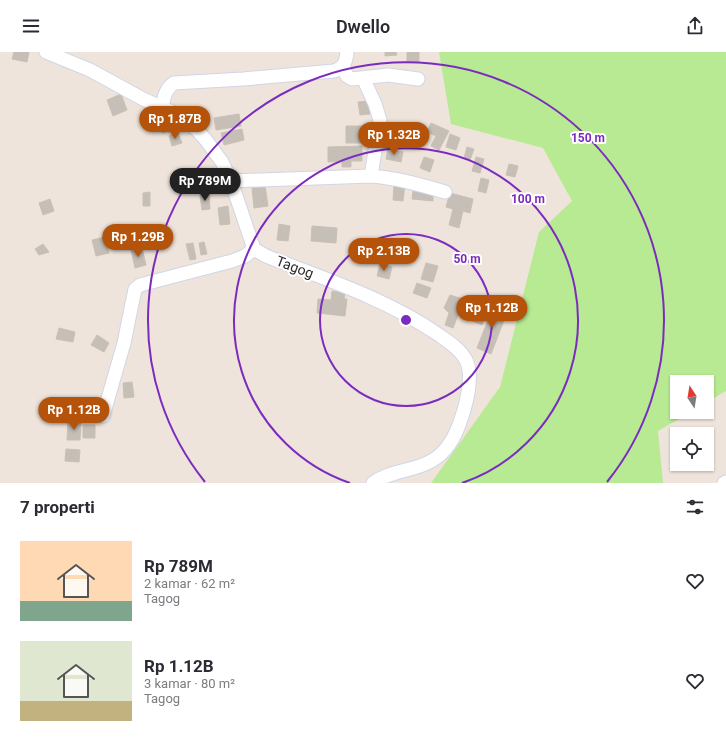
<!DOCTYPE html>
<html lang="id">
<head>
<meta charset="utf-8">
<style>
	body { margin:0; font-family:Roboto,sans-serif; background:#f7f7f7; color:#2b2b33; height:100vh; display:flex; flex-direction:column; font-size:15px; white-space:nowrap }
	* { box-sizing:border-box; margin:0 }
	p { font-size:13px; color:#7c7c81 }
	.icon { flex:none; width:22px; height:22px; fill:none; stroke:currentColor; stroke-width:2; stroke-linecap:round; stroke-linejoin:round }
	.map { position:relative; height:431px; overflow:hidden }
	.drawer { display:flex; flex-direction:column; background:#fff; flex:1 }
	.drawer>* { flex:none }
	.needle { width:26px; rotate:348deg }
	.controls { position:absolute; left:670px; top:323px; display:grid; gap:8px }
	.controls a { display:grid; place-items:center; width:44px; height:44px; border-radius:0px; background:#fff; box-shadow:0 1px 3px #0004; font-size:20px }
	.price { position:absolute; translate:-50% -34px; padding:0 9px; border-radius:14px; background:#b45309; color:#fff; font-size:13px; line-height:26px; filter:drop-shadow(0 1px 2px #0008) }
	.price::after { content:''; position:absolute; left:50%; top:24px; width:12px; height:9px; margin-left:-6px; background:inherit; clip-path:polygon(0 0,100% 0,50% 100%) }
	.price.selected { background:#222; color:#fff }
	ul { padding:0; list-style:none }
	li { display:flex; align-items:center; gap:12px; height:100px; padding:0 20px }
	li span { display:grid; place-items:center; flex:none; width:112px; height:80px; border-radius:0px; color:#555 }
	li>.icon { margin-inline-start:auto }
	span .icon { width:48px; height:48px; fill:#fffc; stroke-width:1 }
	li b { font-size:17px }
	h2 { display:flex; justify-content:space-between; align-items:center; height:48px; padding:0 20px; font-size:17px }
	header { display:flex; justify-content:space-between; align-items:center; height:52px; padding:0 20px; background:#fff; font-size:18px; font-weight:600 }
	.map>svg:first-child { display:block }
</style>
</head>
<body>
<header><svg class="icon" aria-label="menu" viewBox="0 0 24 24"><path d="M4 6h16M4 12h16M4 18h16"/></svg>Dwello<svg class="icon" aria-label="share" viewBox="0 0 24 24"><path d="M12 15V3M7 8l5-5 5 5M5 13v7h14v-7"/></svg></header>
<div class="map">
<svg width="726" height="431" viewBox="0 0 726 431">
	<rect width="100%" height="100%" fill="#eee4db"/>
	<!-- green -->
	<path fill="#b7ea92" d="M439,0H726V339L707,350V330H677V360H691L658,379L663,431H431L500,335L539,180L572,149L543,96L451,72Z"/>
	<!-- building -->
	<path fill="#c5bfb7" stroke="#cac0b4" d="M14,0H29L27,10L12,7Z
		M385,0H396L397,3L385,4Z
		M407,0H419V10H407Z
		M121,42L127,58L113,64L107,48Z
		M368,49L370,62L360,63L358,50Z
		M239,62L241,74L216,78L214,66Z
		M168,64L173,78L162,81L157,67Z
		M431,71L449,79L439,98L431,94L436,84L427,80Z
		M346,74H365V91H346Z
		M242,77L244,88L224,93L221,81Z
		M389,78L406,79L405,91L388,90Z
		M178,81L182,91L172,94L169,84Z
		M450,82L460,86L456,98L446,95Z
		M362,94V109H351V115H342V109L328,110V95Z
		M467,95L474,97L470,108L464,106Z
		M388,97L403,100L401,110L386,107Z
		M424,105L434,108L430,120L420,116Z
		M476,105L484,107L480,121L472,119Z
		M509,112L518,114L515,125L506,123Z
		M481,126L489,128L486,141L478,139Z
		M394,132L405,133L403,149L393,148Z
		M265,134L268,154L254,156L252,136Z
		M413,139L433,141V149L412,147Z
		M150,140V154H143V141Z
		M450,141L473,147L470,161L463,159L459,176L449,173L453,157L446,155Z
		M209,142L210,157L202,158L200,143Z
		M50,147L54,159L43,163L39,151Z
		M228,154L230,172L220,173L218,156Z
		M279,172L290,174L288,189L277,188Z
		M312,174L337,176L336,191L311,189Z
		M105,185L109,201L96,204L92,188Z
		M204,190L207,202L201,203L199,191Z
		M193,191L196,207L190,208L186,192Z
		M43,192L49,200L39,203L35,197Z
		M142,196L146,213L135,216L131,198Z
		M426,211L438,214L433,230L421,227Z
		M380,212L392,215L389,227L377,224Z
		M417,231L431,236L427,246L413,241Z
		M332,239L345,241L344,247H347L345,264L317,261L318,247L331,248Z
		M450,243L489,255L482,273L458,263L453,276L445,273L449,261L444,256Z
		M494,253L508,258L491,302L477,296Z
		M59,276L75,280L73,290L56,287Z
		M97,283L109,291L104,300L91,293Z
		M132,330L134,345L124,346L123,331Z
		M72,356L81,357L79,366L70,365Z
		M68,370L81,371L80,388H67Z
		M83,373H95V386H83Z
		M66,397L80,398L79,410L65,409Z"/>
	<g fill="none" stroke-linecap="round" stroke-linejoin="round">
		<defs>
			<path id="minor" d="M46,0L90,18L143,47L172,60L196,77L206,88L222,110L231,129L254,197L266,204C325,227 387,247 439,283C449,290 460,297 466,308C473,322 468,344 464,358C459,374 454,389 442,401C423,420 393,416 373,431
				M343,15L347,24L352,27L388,23L418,27
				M363,26L375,52L380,68L371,124
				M162,55C164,46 165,37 174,31L243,27L334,19C344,16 346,10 347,0
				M231,129L371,124C397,126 421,133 445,140
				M103,364L124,291L135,237L140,233L232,209L245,204L254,197
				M724,431L726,430"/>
		</defs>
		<!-- minor casing -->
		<use href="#minor" stroke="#d0d6e5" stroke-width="15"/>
		<!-- minor -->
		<use href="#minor" stroke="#fff" stroke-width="13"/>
	</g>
	<!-- distance rings -->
	<g fill="none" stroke="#7b2cbf" stroke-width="2">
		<circle cx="406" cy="268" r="86"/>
		<path d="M350 431A172 172 0 1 1 462 431"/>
		<path d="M205 430A258 258 0 1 1 607 430"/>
	</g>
	<g text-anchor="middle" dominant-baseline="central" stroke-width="4" stroke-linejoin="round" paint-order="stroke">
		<!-- street labels -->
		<g font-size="14" fill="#2a2a2a" stroke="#fff">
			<text transform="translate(295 215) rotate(21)">Tagog</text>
		</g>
	</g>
	<circle cx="406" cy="268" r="6" fill="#7b2cbf" stroke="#fff" stroke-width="2"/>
	<g font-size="12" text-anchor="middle" font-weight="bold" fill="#7b2cbf" stroke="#fff" stroke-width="4" stroke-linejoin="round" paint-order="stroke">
		<text x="588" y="90">150 m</text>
		<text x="528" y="151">100 m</text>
		<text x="467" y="211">50 m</text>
	</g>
</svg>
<div class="controls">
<a><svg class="needle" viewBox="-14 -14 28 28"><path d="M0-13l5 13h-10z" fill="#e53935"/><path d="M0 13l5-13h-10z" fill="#7c7c81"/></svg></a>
<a><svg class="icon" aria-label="locate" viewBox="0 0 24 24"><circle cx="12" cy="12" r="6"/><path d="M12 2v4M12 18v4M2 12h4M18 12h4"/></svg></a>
</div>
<b class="price" style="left:175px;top:88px">Rp 1.87B</b>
<b class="price" style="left:394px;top:104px">Rp 1.32B</b>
<b class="price selected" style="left:205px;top:150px">Rp 789M</b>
<b class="price" style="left:138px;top:206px">Rp 1.29B</b>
<b class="price" style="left:384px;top:220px">Rp 2.13B</b>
<b class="price" style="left:492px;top:277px">Rp 1.12B</b>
<b class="price" style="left:74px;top:379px">Rp 1.12B</b>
</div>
<section class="drawer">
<h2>7 properti<svg class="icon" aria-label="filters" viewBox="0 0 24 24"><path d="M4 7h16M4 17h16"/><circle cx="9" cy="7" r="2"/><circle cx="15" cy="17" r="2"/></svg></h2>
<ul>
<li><span style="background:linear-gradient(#ffd9b3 75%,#7fa58c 0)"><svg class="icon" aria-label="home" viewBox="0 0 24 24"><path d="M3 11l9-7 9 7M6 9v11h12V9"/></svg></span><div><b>Rp 789M</b><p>2 kamar · 62 m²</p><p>Tagog</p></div><svg class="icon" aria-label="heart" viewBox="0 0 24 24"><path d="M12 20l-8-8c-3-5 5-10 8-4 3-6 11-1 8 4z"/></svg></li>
<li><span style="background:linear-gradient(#dfe7d0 75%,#c2b280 0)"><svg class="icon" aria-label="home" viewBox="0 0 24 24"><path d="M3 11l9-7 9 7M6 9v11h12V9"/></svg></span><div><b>Rp 1.12B</b><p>3 kamar · 80 m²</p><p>Tagog</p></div><svg class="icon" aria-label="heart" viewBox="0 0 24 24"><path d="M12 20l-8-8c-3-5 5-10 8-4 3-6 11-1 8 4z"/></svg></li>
</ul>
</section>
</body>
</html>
